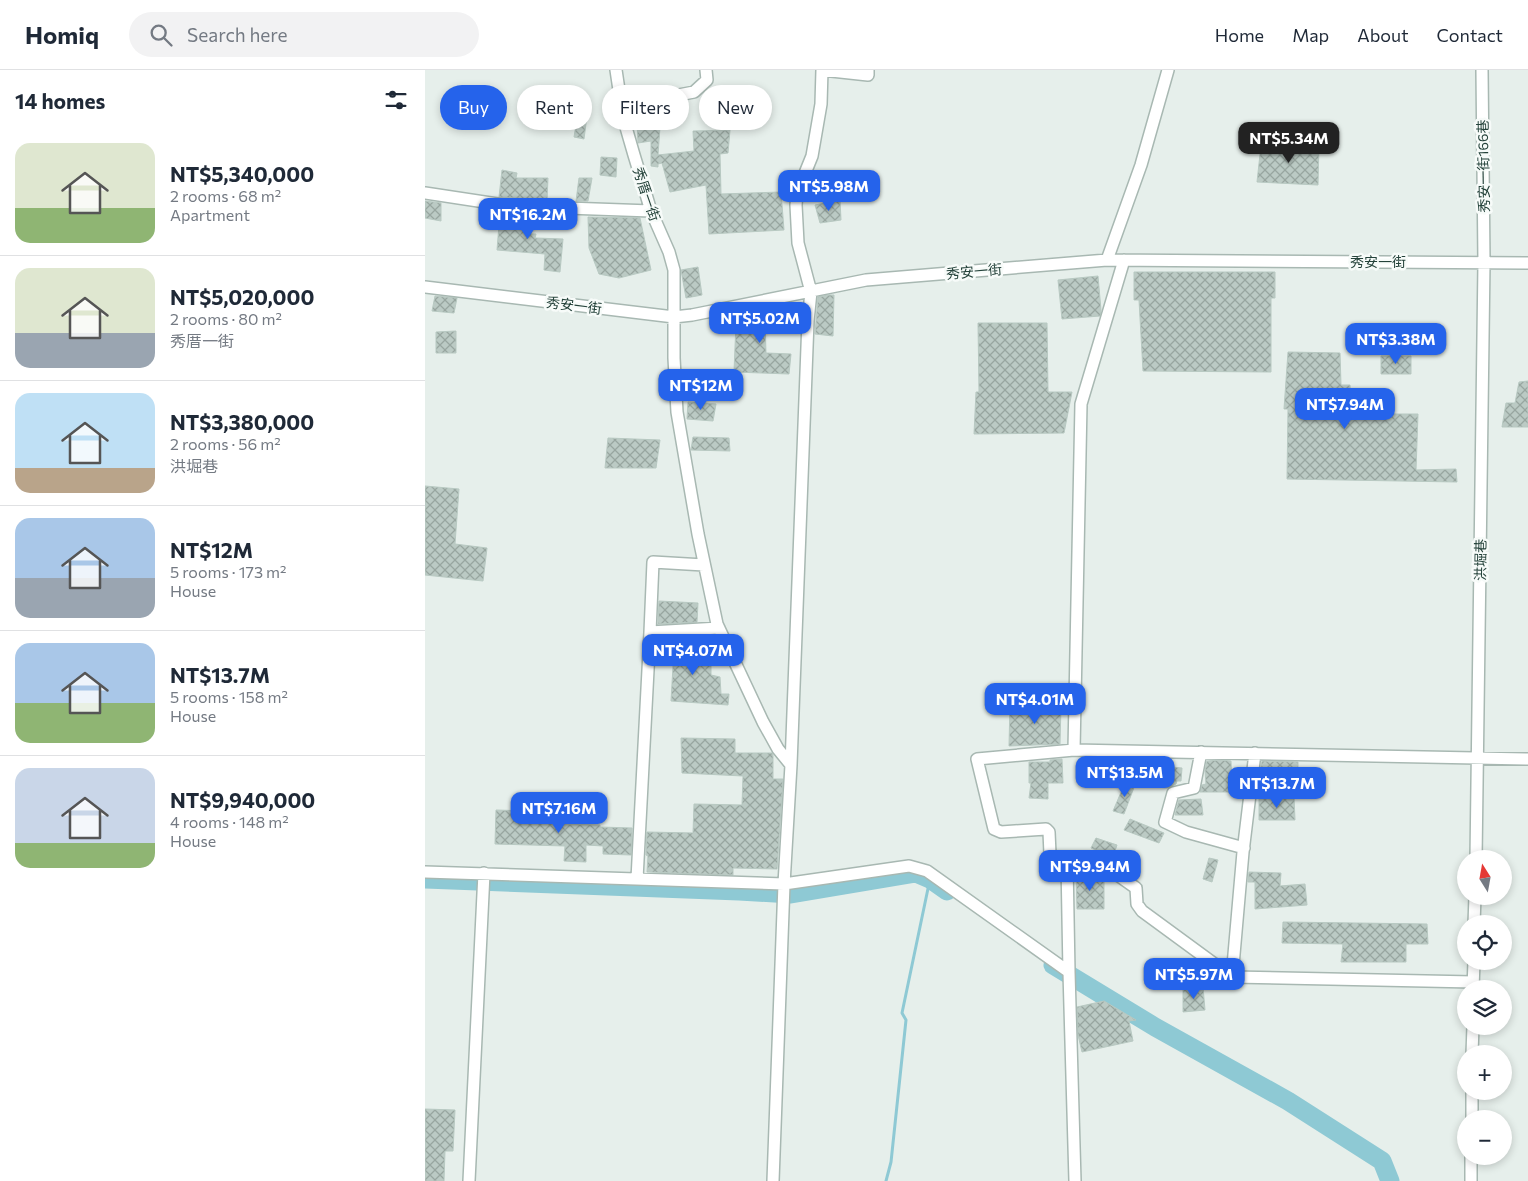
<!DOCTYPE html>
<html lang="en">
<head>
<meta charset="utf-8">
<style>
	body { margin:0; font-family:Commissioner,"Noto Sans TC",sans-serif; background:#f2f2f3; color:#1f2937; height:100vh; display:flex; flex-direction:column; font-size:19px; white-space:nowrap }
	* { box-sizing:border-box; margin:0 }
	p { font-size:16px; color:#747a83 }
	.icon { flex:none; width:28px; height:28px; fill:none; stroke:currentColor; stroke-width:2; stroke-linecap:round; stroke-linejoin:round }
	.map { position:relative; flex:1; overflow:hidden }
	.sheet { display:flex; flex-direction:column; background:#fff; width:425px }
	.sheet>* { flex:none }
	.top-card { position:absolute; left:15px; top:15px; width:475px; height:45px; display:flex; gap:10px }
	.needle { width:32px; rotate:349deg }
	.fabs { position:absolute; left:1032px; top:780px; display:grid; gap:10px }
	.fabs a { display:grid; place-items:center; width:55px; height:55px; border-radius:50%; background:#fff; box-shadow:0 2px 8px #0003; font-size:25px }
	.price { position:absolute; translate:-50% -42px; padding:0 11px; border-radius:10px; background:#2563eb; color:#fff; font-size:16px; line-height:32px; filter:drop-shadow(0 1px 2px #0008) }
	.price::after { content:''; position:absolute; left:50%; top:30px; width:15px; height:11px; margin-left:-8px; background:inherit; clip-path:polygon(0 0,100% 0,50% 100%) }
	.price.on { background:#222; color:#fff }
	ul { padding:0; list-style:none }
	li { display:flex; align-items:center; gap:15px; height:125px; padding:0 15px }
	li+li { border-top:1px solid #e0e1e3 }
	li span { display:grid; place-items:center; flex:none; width:140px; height:100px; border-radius:15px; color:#555 }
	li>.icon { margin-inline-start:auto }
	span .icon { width:60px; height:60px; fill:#fffc; stroke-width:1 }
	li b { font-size:21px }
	h2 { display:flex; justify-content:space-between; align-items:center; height:60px; padding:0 15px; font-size:21px }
	.chip { padding:0 18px; border-radius:22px; background:#fff; box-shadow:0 2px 8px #0003; font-size:18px; line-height:45px }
	.chip.on { background:#2563eb; color:#fff }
	header { display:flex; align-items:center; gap:30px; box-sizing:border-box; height:70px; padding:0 25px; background:#fff; border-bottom:1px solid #e0e1e3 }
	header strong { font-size:24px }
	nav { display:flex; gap:28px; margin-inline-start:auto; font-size:18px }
	.search { width:350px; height:45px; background:#f2f2f3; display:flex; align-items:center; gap:12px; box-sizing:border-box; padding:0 18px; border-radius:28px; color:#747a83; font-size:19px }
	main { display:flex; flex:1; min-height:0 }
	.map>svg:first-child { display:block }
</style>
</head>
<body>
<header>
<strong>Homiq</strong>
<div class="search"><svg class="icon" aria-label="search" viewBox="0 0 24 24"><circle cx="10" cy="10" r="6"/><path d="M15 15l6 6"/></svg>Search here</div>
<nav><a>Home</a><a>Map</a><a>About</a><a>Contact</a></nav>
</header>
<main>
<section class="sheet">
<h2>14 homes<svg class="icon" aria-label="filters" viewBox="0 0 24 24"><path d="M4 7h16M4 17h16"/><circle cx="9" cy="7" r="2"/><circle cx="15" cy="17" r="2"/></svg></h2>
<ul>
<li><span style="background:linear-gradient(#dfe7d0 65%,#8fb573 0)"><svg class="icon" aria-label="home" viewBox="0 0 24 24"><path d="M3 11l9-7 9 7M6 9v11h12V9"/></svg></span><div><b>NT$5,340,000</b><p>2 rooms · 68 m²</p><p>Apartment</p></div></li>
<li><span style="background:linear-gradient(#dfe7d0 65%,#9aa5b1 0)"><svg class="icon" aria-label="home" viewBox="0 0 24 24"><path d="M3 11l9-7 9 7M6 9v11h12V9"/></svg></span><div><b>NT$5,020,000</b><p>2 rooms · 80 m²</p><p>秀厝一街</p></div></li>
<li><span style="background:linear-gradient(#bfe0f5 75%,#b9a48a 0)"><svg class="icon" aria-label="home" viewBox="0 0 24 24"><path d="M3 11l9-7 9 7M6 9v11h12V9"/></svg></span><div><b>NT$3,380,000</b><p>2 rooms · 56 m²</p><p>洪堀巷</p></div></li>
<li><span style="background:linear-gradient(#a9c7e8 60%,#9aa5b1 0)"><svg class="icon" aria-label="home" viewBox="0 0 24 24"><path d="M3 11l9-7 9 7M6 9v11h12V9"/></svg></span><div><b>NT$12M</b><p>5 rooms · 173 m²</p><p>House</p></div></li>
<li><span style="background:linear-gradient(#a9c7e8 60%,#8fb573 0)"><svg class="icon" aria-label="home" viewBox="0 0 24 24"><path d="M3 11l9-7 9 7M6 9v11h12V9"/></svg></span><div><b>NT$13.7M</b><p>5 rooms · 158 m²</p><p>House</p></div></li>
<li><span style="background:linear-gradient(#c9d6e8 75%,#8fb573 0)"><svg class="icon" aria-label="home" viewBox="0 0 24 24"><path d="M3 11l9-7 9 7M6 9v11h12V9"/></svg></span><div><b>NT$9,940,000</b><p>4 rooms · 148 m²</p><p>House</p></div></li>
</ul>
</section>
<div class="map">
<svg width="1103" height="1111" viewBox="0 0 1103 1111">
	<defs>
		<pattern id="building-cross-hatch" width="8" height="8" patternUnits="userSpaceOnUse" patternTransform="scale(1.25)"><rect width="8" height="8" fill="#bbcac4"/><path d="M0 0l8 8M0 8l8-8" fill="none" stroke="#98a6a0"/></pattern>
	</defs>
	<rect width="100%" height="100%" fill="#e6efeb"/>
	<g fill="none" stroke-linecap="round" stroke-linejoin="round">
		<!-- stream -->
		<path stroke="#8ec9d4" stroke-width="3" d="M461,1111L466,1092L481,950L477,943L505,809"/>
		<!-- river -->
		<path stroke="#8ec9d4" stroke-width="19" d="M0,809L314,821L366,824L491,803L505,809L522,821
			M628,895L730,957L863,1031L957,1091L965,1111"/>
	</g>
	<!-- building -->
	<path fill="url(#building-cross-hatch)" stroke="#b8c9c2" d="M154,36L163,38L159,69L149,67Z
		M225,38L224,58L235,57L233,85L269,81L268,61L305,60L303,83L295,84L296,124L356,122L359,160L284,164L281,115L245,122L237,93L233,94V97L226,96V71L213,73L212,52H207L205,42Z
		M894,73L893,115L832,112L836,75Z
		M176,87L192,88L191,107L175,105Z
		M77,100L92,103L91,108H123L122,130L74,127Z
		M154,108H167L163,131H151Z
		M415,130L416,150L395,153L390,135Z
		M0,131L16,133V151L0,148Z
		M75,142L108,144L106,164H111L110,168L138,169L135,202L119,200L120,184L72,180Z
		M163,147L215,148L226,200L194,208L174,204L164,178Z
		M273,197L277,225L261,228L256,200Z
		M709,202H850V228H846V302L718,301L714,230H709Z
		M673,206L676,240L675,246L637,249L633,210Z
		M403,225H409L408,266L390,264L393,227Z
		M10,226L32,228L29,243L7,241Z
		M362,234V251L340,252L341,283L366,284L364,304L309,302L311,253H324V241Z
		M553,253H622L623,322H647L639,363L549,364L551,322H554Z
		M31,261V283H11V262Z
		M863,282L915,283L916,315H925L926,344H993L991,400L1031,399L1032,412L862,409L863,339H859Z
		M956,286H986V304H956Z
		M1103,311V357H1077L1081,333H1090L1094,312Z
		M263,332L291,334L288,351L262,349Z
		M268,367L304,368L305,381L266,380Z
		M183,368L235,370L231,398H180Z
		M0,416L34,419L30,474L62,478L58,511L0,505Z
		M234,531L273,533L272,552L233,554Z
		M259,568V582L286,584V605L295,607L296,624H304L303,635L246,631L249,579H232V569Z
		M585,634L636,635L635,674L584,676Z
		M256,668L310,669V683H347L348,685V709H358L352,799L308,798V805L222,802L223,786L221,785L222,762L268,763L269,734L317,735L318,706L257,703Z
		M637,689L638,713H623V729L604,728L606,713H604V692H625V690Z
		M794,690L806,691L807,722H775L777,715L781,714L780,701L782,691Z
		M837,691L873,692V702H835Z
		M725,695L757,698L756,711H752L751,714L742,718L722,716Z
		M703,710L711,712L699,744L688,741L697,720L698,721Z
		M869,727L870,750H834V728Z
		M776,729L778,745H750L754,730Z
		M71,740L137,742L136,754L175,755V757L207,758L206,785L178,784V776L161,775V792L139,791L140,776L70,774Z
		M705,749L739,763L734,773L699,760Z
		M671,768L692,775L688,787L666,778Z
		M784,788L793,790L787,812L778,809Z
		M824,802L856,803L855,816L880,814L882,835L830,839V812H823Z
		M651,805H672L679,808V839H652Z
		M858,852L1002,854L1003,874H981V892H916L918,874L857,873Z
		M778,917L780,940L758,942V919Z
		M679,931L711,950L704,951L708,971L657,982L653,965L652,937Z
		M0,1039L30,1040L28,1081H20L19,1111H0Z"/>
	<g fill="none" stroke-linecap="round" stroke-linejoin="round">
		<defs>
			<path id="minor" d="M191,0L198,47L209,85L226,141L244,182L249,200V288L252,342L273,464L292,554L338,652L353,679L366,695
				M397,0L443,5V0
				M196,36L269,22L282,10L281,0
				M0,123L86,136L226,141
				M682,190L716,95L743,0
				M0,217L249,247L267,245L441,210L682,190L1103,193
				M225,562L228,492L279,495
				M649,680L656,334L699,190
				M776,682L769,718L748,723L740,752L761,762L819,778
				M1051,789L1059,192L1057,0
				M642,793L673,797L694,806L711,818L712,834L717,841L807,907L1048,912
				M0,802L359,814L484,796L502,801L644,902
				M212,809L225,562L294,558
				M1049,854L1050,826
				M807,907L818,782L830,683
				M1048,919L1049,891
				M1047,984L1048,956
				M1047,1049V1021
				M44,1111L59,803
				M348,1111L359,814L366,695L383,251L386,222L373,173L371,135L372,123L387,86L396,34L397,0
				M650,1111L644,902L642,793L630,790L625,784L624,762L621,759L576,762L569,759L552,689L649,680L1103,689
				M1046,1111V1086"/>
		</defs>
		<!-- minor casing -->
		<use href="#minor" stroke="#a8b8b2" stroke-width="14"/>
		<!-- minor -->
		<use href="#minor" stroke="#fff" stroke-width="11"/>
	</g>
	<g text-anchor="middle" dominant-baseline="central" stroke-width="5" stroke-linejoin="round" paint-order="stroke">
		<!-- street labels -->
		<g font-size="14" fill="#24423a" stroke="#f7fbf9">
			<text transform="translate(1058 96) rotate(-91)">秀安一街166巷</text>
			<text transform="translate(222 124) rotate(71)">秀厝一街</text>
			<text x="953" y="191">秀安一街</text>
			<text transform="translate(549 201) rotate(-5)">秀安一街</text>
			<text transform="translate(149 235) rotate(7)">秀安一街</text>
			<text transform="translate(1055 490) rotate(-89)">洪堀巷</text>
		</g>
	</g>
</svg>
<div class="fabs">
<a><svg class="needle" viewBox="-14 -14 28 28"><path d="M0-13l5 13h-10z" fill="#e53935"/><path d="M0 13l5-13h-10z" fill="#747a83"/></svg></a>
<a><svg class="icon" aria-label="locate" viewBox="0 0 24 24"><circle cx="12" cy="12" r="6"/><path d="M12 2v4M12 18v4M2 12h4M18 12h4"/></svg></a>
<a><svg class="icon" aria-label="layers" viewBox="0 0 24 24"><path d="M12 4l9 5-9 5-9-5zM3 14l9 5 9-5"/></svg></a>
<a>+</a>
<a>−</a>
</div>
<b class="price on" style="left:864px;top:94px">NT$5.34M</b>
<b class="price" style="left:404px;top:142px">NT$5.98M</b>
<b class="price" style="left:103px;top:170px">NT$16.2M</b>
<b class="price" style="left:335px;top:274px">NT$5.02M</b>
<b class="price" style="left:971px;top:295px">NT$3.38M</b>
<b class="price" style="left:276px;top:341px">NT$12M</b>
<b class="price" style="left:920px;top:360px">NT$7.94M</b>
<b class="price" style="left:268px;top:606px">NT$4.07M</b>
<b class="price" style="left:610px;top:655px">NT$4.01M</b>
<b class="price" style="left:700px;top:728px">NT$13.5M</b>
<b class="price" style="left:852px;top:739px">NT$13.7M</b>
<b class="price" style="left:134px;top:764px">NT$7.16M</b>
<b class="price" style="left:665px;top:822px">NT$9.94M</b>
<b class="price" style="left:769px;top:930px">NT$5.97M</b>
<div class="top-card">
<a class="chip on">Buy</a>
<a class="chip">Rent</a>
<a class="chip">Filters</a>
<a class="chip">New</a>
</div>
</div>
</main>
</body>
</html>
